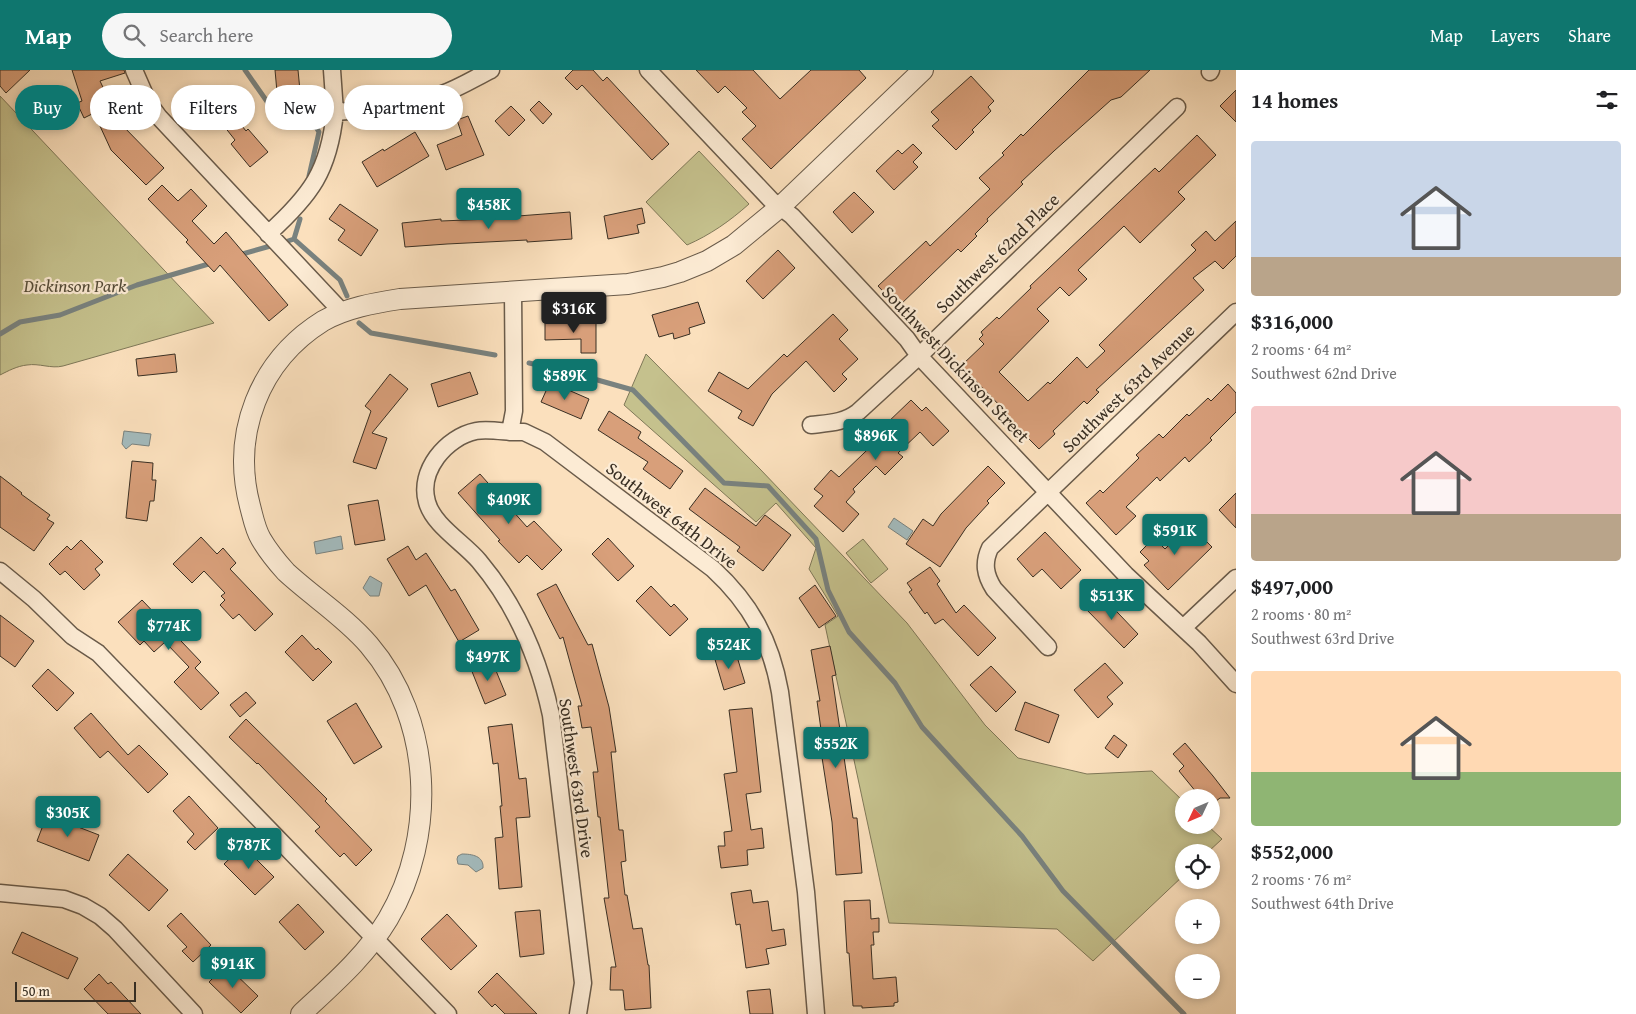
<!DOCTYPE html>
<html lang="en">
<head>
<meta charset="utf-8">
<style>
	body { margin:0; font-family:"Gentium Book Plus",serif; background:#f6f6f6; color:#202124; height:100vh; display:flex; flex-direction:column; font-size:19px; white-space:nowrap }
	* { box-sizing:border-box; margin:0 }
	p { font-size:16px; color:#757577 }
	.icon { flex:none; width:28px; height:28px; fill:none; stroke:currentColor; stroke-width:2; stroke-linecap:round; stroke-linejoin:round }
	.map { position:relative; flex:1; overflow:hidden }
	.side { display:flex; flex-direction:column; background:#fff; width:400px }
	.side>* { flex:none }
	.hud { position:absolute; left:15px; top:15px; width:475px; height:45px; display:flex; gap:10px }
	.needle { width:32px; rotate:226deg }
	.tools { position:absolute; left:1175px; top:719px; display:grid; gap:10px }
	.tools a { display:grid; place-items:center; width:45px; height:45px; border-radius:50%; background:#fff; box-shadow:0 2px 8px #0003; font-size:25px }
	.scale { position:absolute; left:15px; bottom:12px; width:121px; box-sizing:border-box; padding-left:5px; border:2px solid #392f23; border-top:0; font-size:14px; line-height:18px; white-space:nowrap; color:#392f23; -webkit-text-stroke:4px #fcebd4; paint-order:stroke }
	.price { position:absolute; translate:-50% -42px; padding:0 11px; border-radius:5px; background:#0f766e; color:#fff; font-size:16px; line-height:32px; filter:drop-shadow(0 1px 2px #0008) }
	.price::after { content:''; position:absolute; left:50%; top:30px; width:15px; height:11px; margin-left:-8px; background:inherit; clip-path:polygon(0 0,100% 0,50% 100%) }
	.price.on { background:#222; color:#fff }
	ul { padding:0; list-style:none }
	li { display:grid; align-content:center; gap:10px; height:265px; padding:0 15px }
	li span { display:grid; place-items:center; height:155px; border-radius:5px; color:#555 }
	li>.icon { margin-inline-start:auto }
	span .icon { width:90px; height:90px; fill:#fffc; stroke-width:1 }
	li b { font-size:21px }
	h2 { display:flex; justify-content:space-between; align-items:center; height:60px; padding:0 15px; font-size:21px }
	.tag { padding:0 18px; border-radius:22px; background:#fff; box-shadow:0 2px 8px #0003; font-size:18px; line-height:45px }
	.tag.on { background:#0f766e; color:#fff }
	header { display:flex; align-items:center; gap:30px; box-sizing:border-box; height:70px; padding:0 25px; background:#0f766e; color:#fff }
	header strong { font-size:24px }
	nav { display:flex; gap:28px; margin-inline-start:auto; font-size:18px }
	.search { width:350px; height:45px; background:#f6f6f6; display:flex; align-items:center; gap:12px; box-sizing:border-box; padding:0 18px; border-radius:28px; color:#757577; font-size:19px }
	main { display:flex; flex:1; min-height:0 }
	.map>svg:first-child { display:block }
</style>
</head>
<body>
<header>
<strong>Map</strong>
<div class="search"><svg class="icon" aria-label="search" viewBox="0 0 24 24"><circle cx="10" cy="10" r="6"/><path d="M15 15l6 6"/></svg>Search here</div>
<nav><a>Map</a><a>Layers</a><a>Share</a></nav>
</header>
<main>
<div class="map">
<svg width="1236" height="944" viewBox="0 0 1236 944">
	<rect width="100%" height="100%" fill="#fbe0bd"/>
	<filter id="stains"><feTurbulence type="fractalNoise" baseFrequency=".004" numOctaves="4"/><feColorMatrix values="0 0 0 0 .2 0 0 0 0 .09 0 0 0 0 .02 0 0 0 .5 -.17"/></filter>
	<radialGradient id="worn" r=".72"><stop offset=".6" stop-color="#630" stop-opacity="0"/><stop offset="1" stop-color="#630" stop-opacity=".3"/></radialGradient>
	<!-- green -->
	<path fill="#c5c18d" stroke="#7f7858" d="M0,26L214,253L63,296C51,299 39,293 27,295C17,296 8,301 0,305Z
		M699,81L749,134C730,151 710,165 687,175L646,132Z
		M646,284L760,399L907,553L985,655L1018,688L1087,704L1152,701L1184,732V755H1207L1222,769L1208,782H1184V805L1093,891L1057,859L889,853L825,555L838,546L809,499L816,478L776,433L756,452L624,335Z
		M863,469L888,499L871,513L846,483Z"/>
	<!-- water -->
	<path fill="#a3babc" stroke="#79827f" d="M480,131L481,144L458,145V132Z
		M124,361L151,364L149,376L132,374L126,379L122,374Z
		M894,448L913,461L907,470L888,457Z
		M341,466L343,479L316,484L314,472Z
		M370,506L382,513L379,526H370L363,518Z
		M462,784C472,784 484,786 483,798L476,802L468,795L458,794L457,789L458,786Z"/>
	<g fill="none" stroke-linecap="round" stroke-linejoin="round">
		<!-- stream -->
		<path stroke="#79827f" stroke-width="5" d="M245,0L275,43L314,54L319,62L309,106
			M294,169L340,210L347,226
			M294,169L300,149
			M282,173L294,169
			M239,185L274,175
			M359,253L371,263L495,285
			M0,264L20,252L60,245L137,215L212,193
			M529,293L562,300L633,320L724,413L768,416L816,469L828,520L849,562L895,613L922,657L1022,766L1063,821L1184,944"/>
	</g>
	<!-- building -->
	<path fill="#d89f7a" stroke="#392f23" d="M0,0H30L6,23L0,16Z
		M72,0H124L125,3L100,11L120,53L164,98L146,115L111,80L94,43L84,48L77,33L82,31Z
		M275,0H298L301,31L278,33Z
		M573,0H593L603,11L607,7L669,74L652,90L582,15L577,20L565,8Z
		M696,0H753L780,29L811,0H859L866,8L771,99L742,69L756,56L742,42L747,38L725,16L718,23Z
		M1089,0H1150L1121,27L1111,30L1054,81L1021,112L1023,114L987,149L988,151L975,164L977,166L961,182L958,179L898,237L878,216L926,171L930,176L990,119L979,108L1004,85L1002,83L1021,64L1023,66Z
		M971,6L994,31L988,37L991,41L972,60L974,62L956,80L932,56L939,50L931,42Z
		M1236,20V52L1220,36Z
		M216,23L246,61L248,59L268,82L250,97L231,74L235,70L220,51L215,55L200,36Z
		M539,31L552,44L543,54L530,40Z
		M511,36L525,50L509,66L495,51Z
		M468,46L484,85L446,100L437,75L462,65L457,50Z
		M415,62L429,86L377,117L362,92L383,79L384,81Z
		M1197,65L1216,85L1178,122L1185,129L1140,173L1124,156L1078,200L1087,209L1069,226L1060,217L1037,239L1049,251L999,302L1028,331L1048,312L1050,314L1077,287L1087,298L1105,281L1099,275L1196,180L1191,175L1206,161L1215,171L1236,151V186L1223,199L1215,191L1193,208L1204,220L1096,320L1099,322L1087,334L1084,331L1053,361L1055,364L1039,379L1006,346L1008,344L961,296L984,274L979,269L983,265L981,262L997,247L999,249L1031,218L1030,216L1155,98L1159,102Z
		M913,74L922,83L913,92L918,97L894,120L876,101L898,80L902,84Z
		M162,115L178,131L191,119L207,136L192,151L214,174L226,162L288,235L269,251L220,195L214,202L186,172L188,170L148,129Z
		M854,122L874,142L852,163L833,142Z
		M340,134L378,160L361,186L338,170L345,160L329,149Z
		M642,138L645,153L637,155L639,163L608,169L604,146Z
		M490,140H505V147L570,142L572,169L527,172V170L447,174L405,177L402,153L441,149V151L490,149Z
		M778,180L795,198L763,229L746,211Z
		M698,232L705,253L689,258L690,264L674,269L673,263L659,267L652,245Z
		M833,244L848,260L839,269L858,289L842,304L847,309L834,322L806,291L772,324L753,356L738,348L742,341L708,321L719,302L748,319L784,284L787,287Z
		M596,252V283H581V269L545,270V253Z
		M175,284L177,302L138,306L136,289Z
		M470,302L478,324L438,337L431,314Z
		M390,304L408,319L372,363L387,368L376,399L353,392L371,341L365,336Z
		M550,312L589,329L581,349L541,332Z
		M1228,314L1236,323V342L1210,368L1212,370L1189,392L1185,387L1160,411L1157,407L1126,437L1136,446L1116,465L1086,433L1100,420L1103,423L1139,388L1136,385L1159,364L1163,368L1187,344L1189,346L1208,328L1211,331Z
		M911,330L922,341L926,337L949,361L933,376L920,362L898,383L903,387L885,405L876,396L853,419L855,422L846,432L859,444L843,462L814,436L823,426L814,419L831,400L839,407L888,360L885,355Z
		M609,341L641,362L638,368L683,401L670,419L643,399L648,392L598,360Z
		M132,391L153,393L152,410H156L154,431H150L147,451L126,448Z
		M988,396L1005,413L987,431L989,433L966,458L940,497L906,474L923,449L933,456L941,444Z
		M480,404L527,457L534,451L562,480L542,500L527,485L519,493L498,471L500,470L458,423Z
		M0,406L22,423L21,424L50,445L47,449L54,453L34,481L0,457Z
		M705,418L756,456L765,445L791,465L763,501L737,481L740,477L689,439Z
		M1236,423V458L1219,440Z
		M378,430L385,470L355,475L348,435Z
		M1190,455L1212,477L1168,520L1144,495L1149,491L1140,482L1154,468L1165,479Z
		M1045,462L1081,500L1061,519L1042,499L1033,507L1017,489Z
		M201,467L217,484L223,478L236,493L230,499L273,544L255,561L239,544L233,549L220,535L225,530L221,526L225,523L204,501L192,513L173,494Z
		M608,468L634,496L618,511L592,484Z
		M81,470L103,492L95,499L100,505L84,520L65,501L60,505L49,494L67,476L71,480Z
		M408,476L416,490L426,483L451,521L455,519L479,560L459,572L426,515L409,526L387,489Z
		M930,497L940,511L937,514L956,543L964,535L996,568L978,586L943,549L935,554L927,542L925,544L909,522L912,520L907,513Z
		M556,514L588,575L592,574L609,637L616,682H611L619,760H623L626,791L621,792L625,825H627L633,859L642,858L648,895H649L651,938L625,940L623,920H610L611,897H616L604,828H609L600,747H598L593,702H598L591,657L582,658L578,636H582L563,567L560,569L537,524Z
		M815,515L836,546L819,558L799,528Z
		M651,516L671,537L674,534L688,549L670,566L636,531Z
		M1100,524L1138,564L1124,578L1085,538Z
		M142,530L201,592L195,598L219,623L201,640L174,612L189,597L165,572L154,582L144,571L140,575L118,552Z
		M0,545L34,571L15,597L0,586Z
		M302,565L316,580L318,578L332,592L313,611L285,582Z
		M830,576L836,605L832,606L853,748H857L862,803L836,805L832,752L821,681H824L817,631H820L811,580Z
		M735,580L745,613L724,620L714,586Z
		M492,591L506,625L485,634L471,599Z
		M1105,593L1123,613L1107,627L1113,634L1098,648L1074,620Z
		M991,596L1016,622L996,642L970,615Z
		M48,599L74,623L57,641L32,616Z
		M246,622L256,633L240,647L230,635Z
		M1025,632L1059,645L1049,673L1015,660Z
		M356,633L382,677L354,694L327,651Z
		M752,638L761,722L746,724L751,760L762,758L764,778L747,780L748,795L721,798L718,776H725L724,762L732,761L724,704L737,702L729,640Z
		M91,643L128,685L139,675L168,704L148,723L108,681L100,688L74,658Z
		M246,649L327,729L325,731L372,780L356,796L344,783L340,787L315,761L320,757L258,693L257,694L229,667Z
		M512,654L519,709L526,708L530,747L516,748L522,817L499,819L495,768L503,767L500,736H502L498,693L493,694L488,657Z
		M1114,665L1127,675L1118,688L1105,678Z
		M1185,673L1213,706L1230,728H1220L1211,735V728H1201L1179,701L1184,696L1173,684Z
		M189,726L218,758L195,780L187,772L194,764L173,741Z
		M47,745L99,765L89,791L37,771Z
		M243,776L274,807L255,825L224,794Z
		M128,784L168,820L149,841L109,805Z
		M751,820L753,833L768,831L772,861L784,859L786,875L766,879L769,894L746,898L740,854L736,855L731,823Z
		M870,830L871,849L879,848V862H873L874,875H871L873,909L896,907L898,932L894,933V936L862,938V936H853L849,883H847L844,831Z
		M298,834L324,862L305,880L279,852Z
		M540,840L544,884L520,887L515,842Z
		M181,843L211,875L193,892L182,881L187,877L167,856Z
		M447,844L477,876L451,900L421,869Z
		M22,862L78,888L68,909L12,883Z
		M226,895L258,926L241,943L209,912Z
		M497,903L537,944H505L495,934L492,937L478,922Z
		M99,904L108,914L111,912L141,944H108L84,919Z
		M770,919L773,944H750L747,921Z"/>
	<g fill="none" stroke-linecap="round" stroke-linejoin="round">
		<defs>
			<path id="minor" d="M134,0L148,32L159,47L342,242
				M332,0L335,42
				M648,0L771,130L792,146L907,269L919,286L1126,505L1199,573L1236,614
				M1210,2L1211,0
				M268,164C311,125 329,101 335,42C372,40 407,36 442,24C459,18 475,8 491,0
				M513,222L514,341L510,362H524L545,372L713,499C751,534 771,571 780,622L806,822L816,944
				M811,355C828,353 844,353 858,342L919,286L1177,37
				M510,362C499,361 486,359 476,361C446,367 418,401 427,432C433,455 464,473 479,491C516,535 539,589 551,645L583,913L578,944
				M0,501L34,529L72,566L98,583L448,944
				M1183,558L1236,508
				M1048,577L994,519C985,505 983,493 990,478L1236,242
				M0,823L64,829L83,836L100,846L115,859L194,944"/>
			<path id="tertiary" d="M301,944C332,915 366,886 388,849C437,766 433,650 369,575C345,547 313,527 286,502C277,492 268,481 261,469C255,459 253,447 250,436C231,364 259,291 323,251C346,238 374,233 400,229L628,214L663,207L680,202L707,191L734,175L780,137L923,0"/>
		</defs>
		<!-- minor casing -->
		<use href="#minor" stroke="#6a5b4a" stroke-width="19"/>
		<!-- tertiary casing -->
		<use href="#tertiary" stroke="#6a5b4a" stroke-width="22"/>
		<!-- minor -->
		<use href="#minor" stroke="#fcebd4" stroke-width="16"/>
		<!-- tertiary -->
		<use href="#tertiary" stroke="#fcebd4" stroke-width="20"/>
	</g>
	<g text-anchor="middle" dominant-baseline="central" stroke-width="4.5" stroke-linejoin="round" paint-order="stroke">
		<!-- street labels -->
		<g font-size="18" fill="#392f23" stroke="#fcebd4">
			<text transform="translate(997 183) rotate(-44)">Southwest 62nd Place</text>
			<text transform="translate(956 294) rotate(47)">Southwest Dickinson Street</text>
			<text transform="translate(1128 318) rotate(-44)">Southwest 63rd Avenue</text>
			<text transform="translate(672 445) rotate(38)">Southwest 64th Drive</text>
			<text transform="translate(577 708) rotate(82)">Southwest 63rd Drive</text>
		</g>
		<!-- park labels -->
		<g font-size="18" font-style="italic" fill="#554c38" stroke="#fcebd4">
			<text x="75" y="215">Dickinson Park</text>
		</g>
	</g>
	<rect width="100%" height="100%" filter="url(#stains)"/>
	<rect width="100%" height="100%" fill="url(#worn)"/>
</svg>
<div class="tools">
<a><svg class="needle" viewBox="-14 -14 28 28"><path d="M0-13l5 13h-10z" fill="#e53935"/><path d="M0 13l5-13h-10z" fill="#757577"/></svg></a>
<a><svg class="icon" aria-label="locate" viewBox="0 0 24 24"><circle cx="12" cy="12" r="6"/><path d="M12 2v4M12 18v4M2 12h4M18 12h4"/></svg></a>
<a>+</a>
<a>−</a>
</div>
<div class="scale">50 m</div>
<b class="price" style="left:489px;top:160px">$458K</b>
<b class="price on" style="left:574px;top:264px">$316K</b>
<b class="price" style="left:565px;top:331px">$589K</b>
<b class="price" style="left:876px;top:391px">$896K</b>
<b class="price" style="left:509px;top:455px">$409K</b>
<b class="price" style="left:1175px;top:486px">$591K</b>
<b class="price" style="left:1112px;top:551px">$513K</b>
<b class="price" style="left:169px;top:581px">$774K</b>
<b class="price" style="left:729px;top:600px">$524K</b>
<b class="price" style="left:488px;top:612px">$497K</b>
<b class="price" style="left:836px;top:699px">$552K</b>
<b class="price" style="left:68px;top:768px">$305K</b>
<b class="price" style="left:249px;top:800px">$787K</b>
<b class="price" style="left:233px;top:919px">$914K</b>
<div class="hud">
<a class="tag on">Buy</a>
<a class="tag">Rent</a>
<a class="tag">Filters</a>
<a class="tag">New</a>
<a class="tag">Apartment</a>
</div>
</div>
<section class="side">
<h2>14 homes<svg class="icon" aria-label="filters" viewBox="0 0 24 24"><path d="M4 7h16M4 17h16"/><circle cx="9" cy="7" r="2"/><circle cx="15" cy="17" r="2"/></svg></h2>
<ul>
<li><span style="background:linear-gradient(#c9d6e8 75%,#b9a48a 0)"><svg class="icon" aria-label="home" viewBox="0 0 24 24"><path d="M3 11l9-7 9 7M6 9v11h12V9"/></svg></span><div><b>$316,000</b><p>2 rooms · 64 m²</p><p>Southwest 62nd Drive</p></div></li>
<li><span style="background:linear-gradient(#f6c9c9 70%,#b9a48a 0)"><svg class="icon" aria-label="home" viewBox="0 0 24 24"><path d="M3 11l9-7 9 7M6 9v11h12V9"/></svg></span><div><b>$497,000</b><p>2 rooms · 80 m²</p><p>Southwest 63rd Drive</p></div></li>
<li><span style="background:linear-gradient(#ffd9b3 65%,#8fb573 0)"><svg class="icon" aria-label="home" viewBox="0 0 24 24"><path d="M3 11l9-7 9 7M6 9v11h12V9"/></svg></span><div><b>$552,000</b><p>2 rooms · 76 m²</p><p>Southwest 64th Drive</p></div></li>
</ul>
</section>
</main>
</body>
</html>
